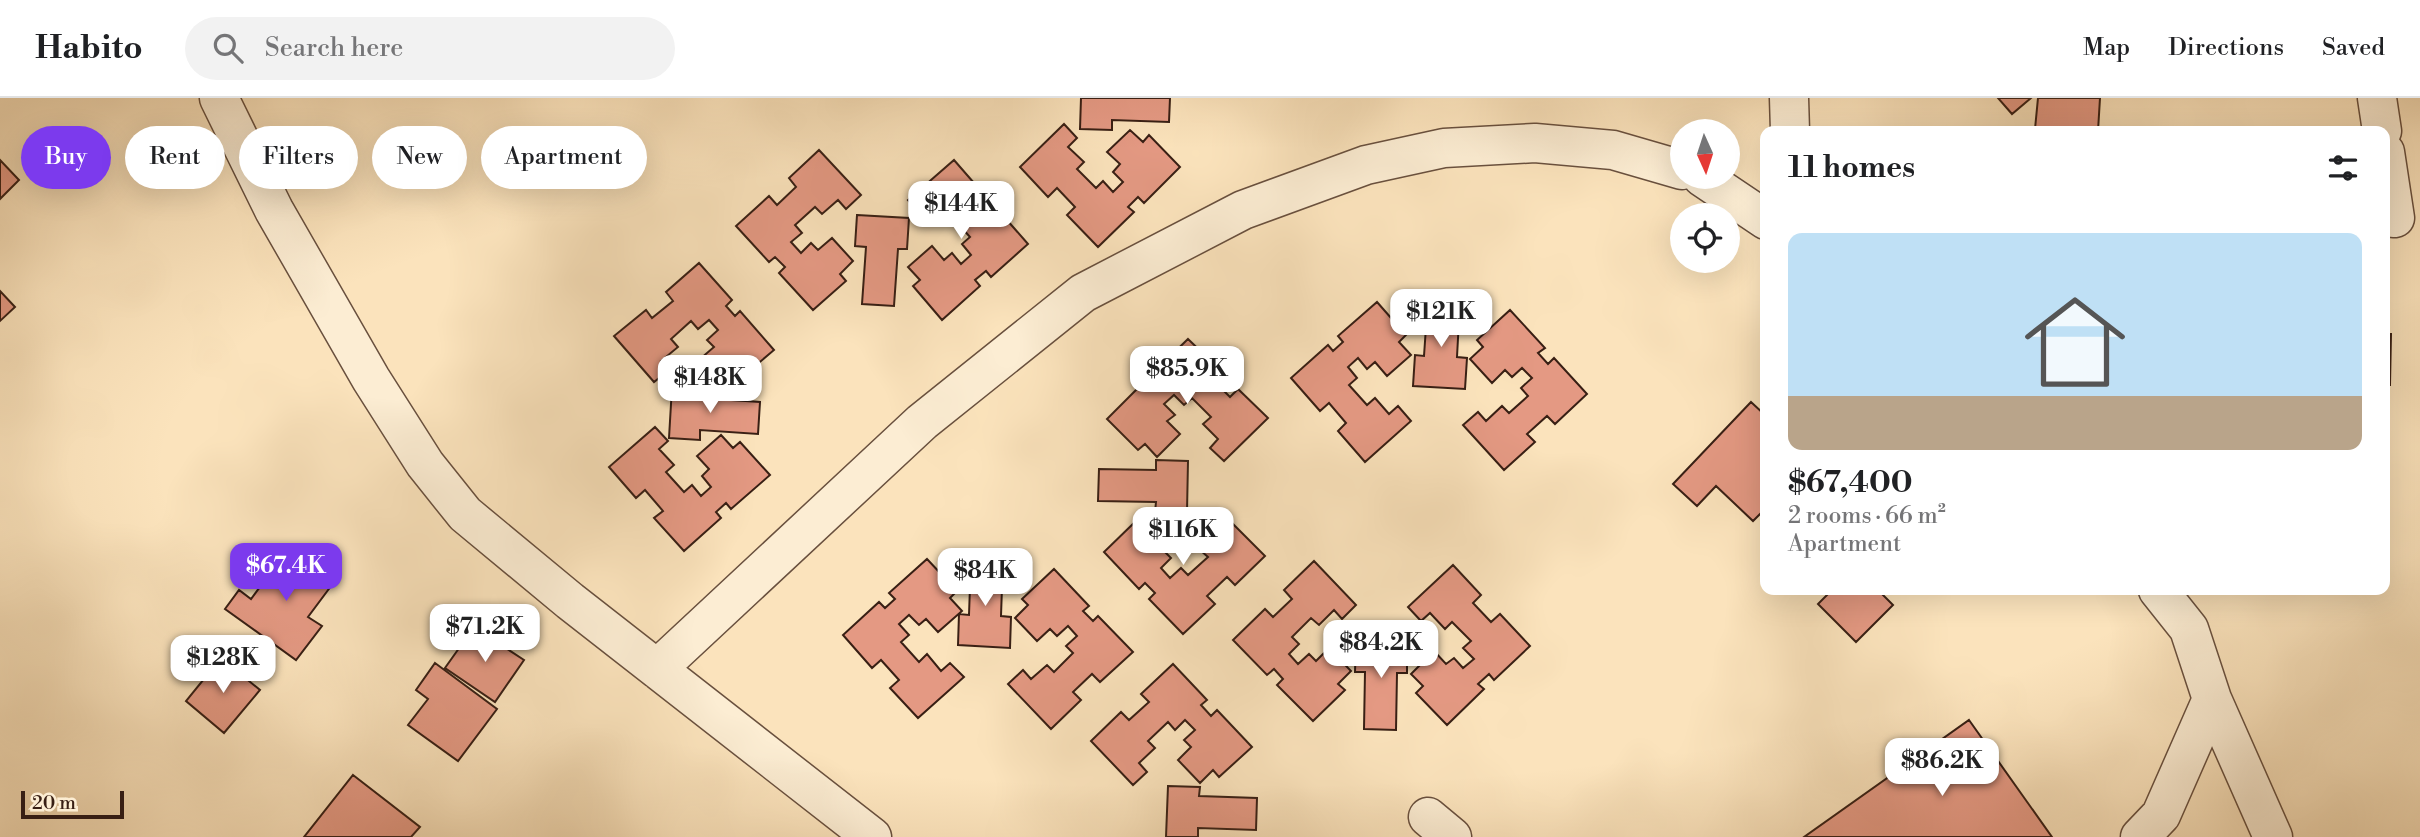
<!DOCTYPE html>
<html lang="en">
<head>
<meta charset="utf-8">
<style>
	body { margin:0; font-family:"Libre Bodoni",serif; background:#f2f2f2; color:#202124; height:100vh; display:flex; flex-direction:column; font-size:26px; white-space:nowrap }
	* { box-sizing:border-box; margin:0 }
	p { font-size:23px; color:#757577 }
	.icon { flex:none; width:38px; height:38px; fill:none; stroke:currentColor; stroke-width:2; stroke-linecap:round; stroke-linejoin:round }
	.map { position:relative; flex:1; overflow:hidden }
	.panel { position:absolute; left:1760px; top:28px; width:630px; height:469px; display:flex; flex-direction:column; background:#fff; border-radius:14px; box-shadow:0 7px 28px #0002 }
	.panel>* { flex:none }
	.hud { position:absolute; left:21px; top:28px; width:665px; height:63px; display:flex; gap:14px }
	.needle { width:46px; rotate:177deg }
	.buttons { position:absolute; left:1670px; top:21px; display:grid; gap:14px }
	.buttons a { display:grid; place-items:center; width:70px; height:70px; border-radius:50%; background:#fff; box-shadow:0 7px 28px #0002; font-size:35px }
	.scale { position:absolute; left:21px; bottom:18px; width:103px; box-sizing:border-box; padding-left:7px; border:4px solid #381f14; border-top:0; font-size:19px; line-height:24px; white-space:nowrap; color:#381f14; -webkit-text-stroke:5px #fcedd3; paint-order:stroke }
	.price { position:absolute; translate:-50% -60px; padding:0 16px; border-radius:14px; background:#fff; color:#222; font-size:23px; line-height:46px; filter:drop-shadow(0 2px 4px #0008) }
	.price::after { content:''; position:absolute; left:50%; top:42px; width:21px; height:16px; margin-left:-10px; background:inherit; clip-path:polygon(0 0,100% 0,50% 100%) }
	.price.current { background:#7c3aed; color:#fff }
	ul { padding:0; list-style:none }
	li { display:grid; align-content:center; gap:14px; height:371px; padding:0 28px }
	li span { display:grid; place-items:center; height:217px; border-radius:14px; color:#555 }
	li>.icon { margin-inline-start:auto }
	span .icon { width:126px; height:126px; fill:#fffc; stroke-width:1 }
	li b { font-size:30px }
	h2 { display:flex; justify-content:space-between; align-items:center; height:84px; padding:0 28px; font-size:30px }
	.tag { padding:0 24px; border-radius:32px; background:#fff; box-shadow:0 7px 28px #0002; font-size:24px; line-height:63px }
	.tag.current { background:#7c3aed; color:#fff }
	header { display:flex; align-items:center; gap:42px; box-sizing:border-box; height:98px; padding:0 35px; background:#fff; border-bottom:2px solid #e0e0e0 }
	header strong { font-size:33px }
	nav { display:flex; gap:38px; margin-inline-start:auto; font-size:24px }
	.search { width:490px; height:63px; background:#f2f2f2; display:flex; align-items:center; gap:18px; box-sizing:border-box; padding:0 24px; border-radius:38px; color:#757577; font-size:26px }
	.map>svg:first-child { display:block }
</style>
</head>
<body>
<header>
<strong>Habito</strong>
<div class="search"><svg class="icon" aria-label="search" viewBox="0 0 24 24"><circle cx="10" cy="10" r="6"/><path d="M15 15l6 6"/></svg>Search here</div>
<nav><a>Map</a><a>Directions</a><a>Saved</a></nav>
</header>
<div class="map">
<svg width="2420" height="739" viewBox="0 0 2420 739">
	<rect width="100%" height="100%" fill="#fbe3bc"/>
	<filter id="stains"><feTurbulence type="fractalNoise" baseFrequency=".00286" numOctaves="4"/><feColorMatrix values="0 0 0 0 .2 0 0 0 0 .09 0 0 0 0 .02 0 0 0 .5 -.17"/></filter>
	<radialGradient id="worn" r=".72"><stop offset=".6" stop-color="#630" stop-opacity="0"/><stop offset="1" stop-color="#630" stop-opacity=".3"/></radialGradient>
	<!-- building -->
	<path fill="#e49983" stroke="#381f14" stroke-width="2" d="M1081,0H1170L1169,24L1112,22V32L1080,31Z
		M1998,0H2031L2012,16Z
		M2038,0H2100L2098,33L2035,31Z
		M1064,26L1077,40L1068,49L1084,64L1077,71L1096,90L1103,83L1113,94L1123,84L1113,74L1120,66L1107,54L1130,32L1143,44L1149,37L1180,69L1144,105L1138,99L1128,109L1134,114L1098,149L1067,117L1075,109L1057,90L1048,99L1020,69Z
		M819,52L861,97L846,111L838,102L822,116L815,109L795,127L802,135L791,144L801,155L811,145L818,152L832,140L853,163L840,176L846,183L813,212L779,175L785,169L775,159L769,164L736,128L769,98L777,107L796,89L789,80Z
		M0,62L19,82L0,101Z
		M954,62L981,93L973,101L990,121L999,113L1028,146L991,179L986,173L975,182L980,188L942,222L913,188L920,182L908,169L932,148L944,162L952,155L961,166L971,157L962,146L970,139L952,119L944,125L930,110L921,117L908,102Z
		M857,117L909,120L907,151H898L894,208L862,206L866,149L855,148Z
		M699,165L732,202L726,208L735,218L740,213L774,252L741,280L734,273L721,285L700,261L714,249L707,242L718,232L709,222L698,231L691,223L671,241L678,249L661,263L669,272L654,284L614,238L646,212L652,220L673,203L666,194Z
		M0,193L15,209L0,223Z
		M1428,200L1460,203L1457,259L1467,260L1465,291L1413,288L1415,257L1424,258Z
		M1377,204L1406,237L1399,244L1411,257L1387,278L1375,264L1367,271L1358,260L1348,269L1357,280L1349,287L1367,307L1375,300L1389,316L1398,308L1411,323L1365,364L1338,333L1346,325L1329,305L1320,313L1291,280L1328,247L1333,253L1343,244L1338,238Z
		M1510,212L1545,250L1538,255L1548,266L1554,260L1587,296L1555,326L1547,318L1527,336L1535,344L1504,372L1463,327L1478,314L1486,323L1502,308L1509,315L1528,298L1521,290L1532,280L1522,270L1512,279L1505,272L1492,285L1470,261L1483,249L1477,242Z
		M2385,236H2391L2390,287H2385Z
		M1188,241L1220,272L1211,280L1230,299L1238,291L1268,320L1224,363L1210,350L1218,341L1203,326L1211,319L1192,300L1184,307L1174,297L1164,306L1175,317L1167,323L1180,336L1157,359L1145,346L1138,352L1107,321L1143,285L1149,291L1159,281L1153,275Z
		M672,289L703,290V300L760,304L758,336L700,332V342L669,340Z
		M2385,300L2389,301L2387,350H2385Z
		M1751,304L1766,318V410L1753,423L1716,388L1697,408L1673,386Z
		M655,329L668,343L659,351L674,367L666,374L684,394L692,387L701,398L711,389L702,378L709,371L697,358L721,337L733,350L740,344L770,377L731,411L726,405L716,414L721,420L684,453L654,420L663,413L645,392L636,400L609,369Z
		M1156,362L1188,363L1187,414H1155L1156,404L1098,403L1099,371L1156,372Z
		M1222,415L1265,458L1235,487L1227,479L1207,498L1215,506L1183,536L1149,501L1155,495L1145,485L1139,491L1104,454L1136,423L1143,430L1155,418L1177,441L1164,453L1171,460L1161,470L1170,480L1181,470L1188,477L1208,459L1200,452L1216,437L1208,428Z
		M291,447L337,480L308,519L322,528L296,562L225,511L239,492L251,501Z
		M971,460L1003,461L1001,518L1011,519L1010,550L958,547L959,516L969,517Z
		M927,461L957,493L950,500L962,513L938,534L926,521L919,527L909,517L899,526L909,537L901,544L919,564L927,556L941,573L950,565L964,579L918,620L890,590L899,582L881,562L872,570L843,537L879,504L885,510L895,501L889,495Z
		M1314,463L1356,507L1342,521L1334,512L1319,527L1311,520L1292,539L1299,546L1289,556L1298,566L1309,556L1316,563L1329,550L1351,573L1338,586L1345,592L1313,623L1277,587L1283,581L1274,571L1267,577L1233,542L1265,511L1273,519L1292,501L1284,492Z
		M1453,467L1481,497L1473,505L1491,524L1500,516L1530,548L1494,582L1489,576L1478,586L1484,591L1447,627L1416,595L1423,588L1411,576L1434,553L1446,566L1454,560L1463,570L1474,561L1463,550L1471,543L1452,524L1445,531L1430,515L1421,523L1408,509Z
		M1054,471L1089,508L1083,513L1093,523L1098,518L1133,554L1100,584L1092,576L1073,594L1081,602L1051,631L1008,586L1023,572L1031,581L1047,567L1054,574L1073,555L1066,548L1077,538L1068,528L1057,538L1050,531L1037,543L1015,520L1028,507L1022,501Z
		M1832,492H1878L1893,507L1856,544L1818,506Z
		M474,529L524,562L495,604L445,570Z
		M1356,542L1407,544V575H1397L1396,632L1364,631L1365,574H1355Z
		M221,560L260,592L224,635L186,603Z
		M435,565L497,611L458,663L408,627L428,601L416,592Z
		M1173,566L1207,602L1201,607L1211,618L1217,612L1252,649L1219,679L1213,672L1200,685L1178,662L1191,649L1184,642L1195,632L1185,622L1175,632L1168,624L1148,643L1155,650L1139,665L1147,674L1133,687L1091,643L1121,614L1129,622L1149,604L1141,596Z
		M1969,622L2052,739H1804Z
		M353,677L420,729L411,739H304Z
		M1168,688L1200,689L1199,698L1257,700L1256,732L1198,730V739H1166Z"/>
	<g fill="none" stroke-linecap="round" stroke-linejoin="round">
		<defs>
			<path id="minor" d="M219,0L274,112L371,281L425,366L465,416L570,503L872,739
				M1789,0L1790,33
				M2377,0L2382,33
				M2385,54L2395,120L2385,119
				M1702,79L1766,122
				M2158,492L2189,531L2212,601L2273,739
				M657,571L922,324L1083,195L1243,112L1366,67L1444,50L1535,45L1613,52L1682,72
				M1428,719L1452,739
				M2140,739L2161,717L2212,601"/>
		</defs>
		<!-- minor casing -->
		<use href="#minor" stroke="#69503e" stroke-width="41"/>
		<!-- minor -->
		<use href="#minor" stroke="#fcedd3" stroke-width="38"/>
	</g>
	<rect width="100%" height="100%" filter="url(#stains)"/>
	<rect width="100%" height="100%" fill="url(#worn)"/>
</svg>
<div class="buttons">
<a><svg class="needle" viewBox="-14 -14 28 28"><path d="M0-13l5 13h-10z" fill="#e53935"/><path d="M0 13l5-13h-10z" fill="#757577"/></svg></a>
<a><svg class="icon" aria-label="locate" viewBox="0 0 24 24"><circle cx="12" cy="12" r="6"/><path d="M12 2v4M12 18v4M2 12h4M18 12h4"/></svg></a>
</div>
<div class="scale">20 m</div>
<b class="price" style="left:961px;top:143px">$144K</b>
<b class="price" style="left:1441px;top:251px">$121K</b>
<b class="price" style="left:1187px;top:308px">$85.9K</b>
<b class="price" style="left:710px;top:317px">$148K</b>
<b class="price" style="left:1183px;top:469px">$116K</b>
<b class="price current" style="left:286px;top:505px">$67.4K</b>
<b class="price" style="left:985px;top:510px">$84K</b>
<b class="price" style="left:485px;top:566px">$71.2K</b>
<b class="price" style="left:1381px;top:582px">$84.2K</b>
<b class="price" style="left:223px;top:597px">$128K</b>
<b class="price" style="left:1942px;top:700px">$86.2K</b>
<div class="hud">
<a class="tag current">Buy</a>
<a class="tag">Rent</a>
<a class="tag">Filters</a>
<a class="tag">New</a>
<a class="tag">Apartment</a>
</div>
<section class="panel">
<h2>11 homes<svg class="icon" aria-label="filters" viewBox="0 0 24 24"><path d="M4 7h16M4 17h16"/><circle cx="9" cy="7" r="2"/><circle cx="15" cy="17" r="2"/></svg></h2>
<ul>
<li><span style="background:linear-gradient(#bfe0f5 75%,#b9a48a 0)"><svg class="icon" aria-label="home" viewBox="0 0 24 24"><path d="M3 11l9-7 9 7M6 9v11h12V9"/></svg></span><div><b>$67,400</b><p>2 rooms · 66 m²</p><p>Apartment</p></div></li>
</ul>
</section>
</div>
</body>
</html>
